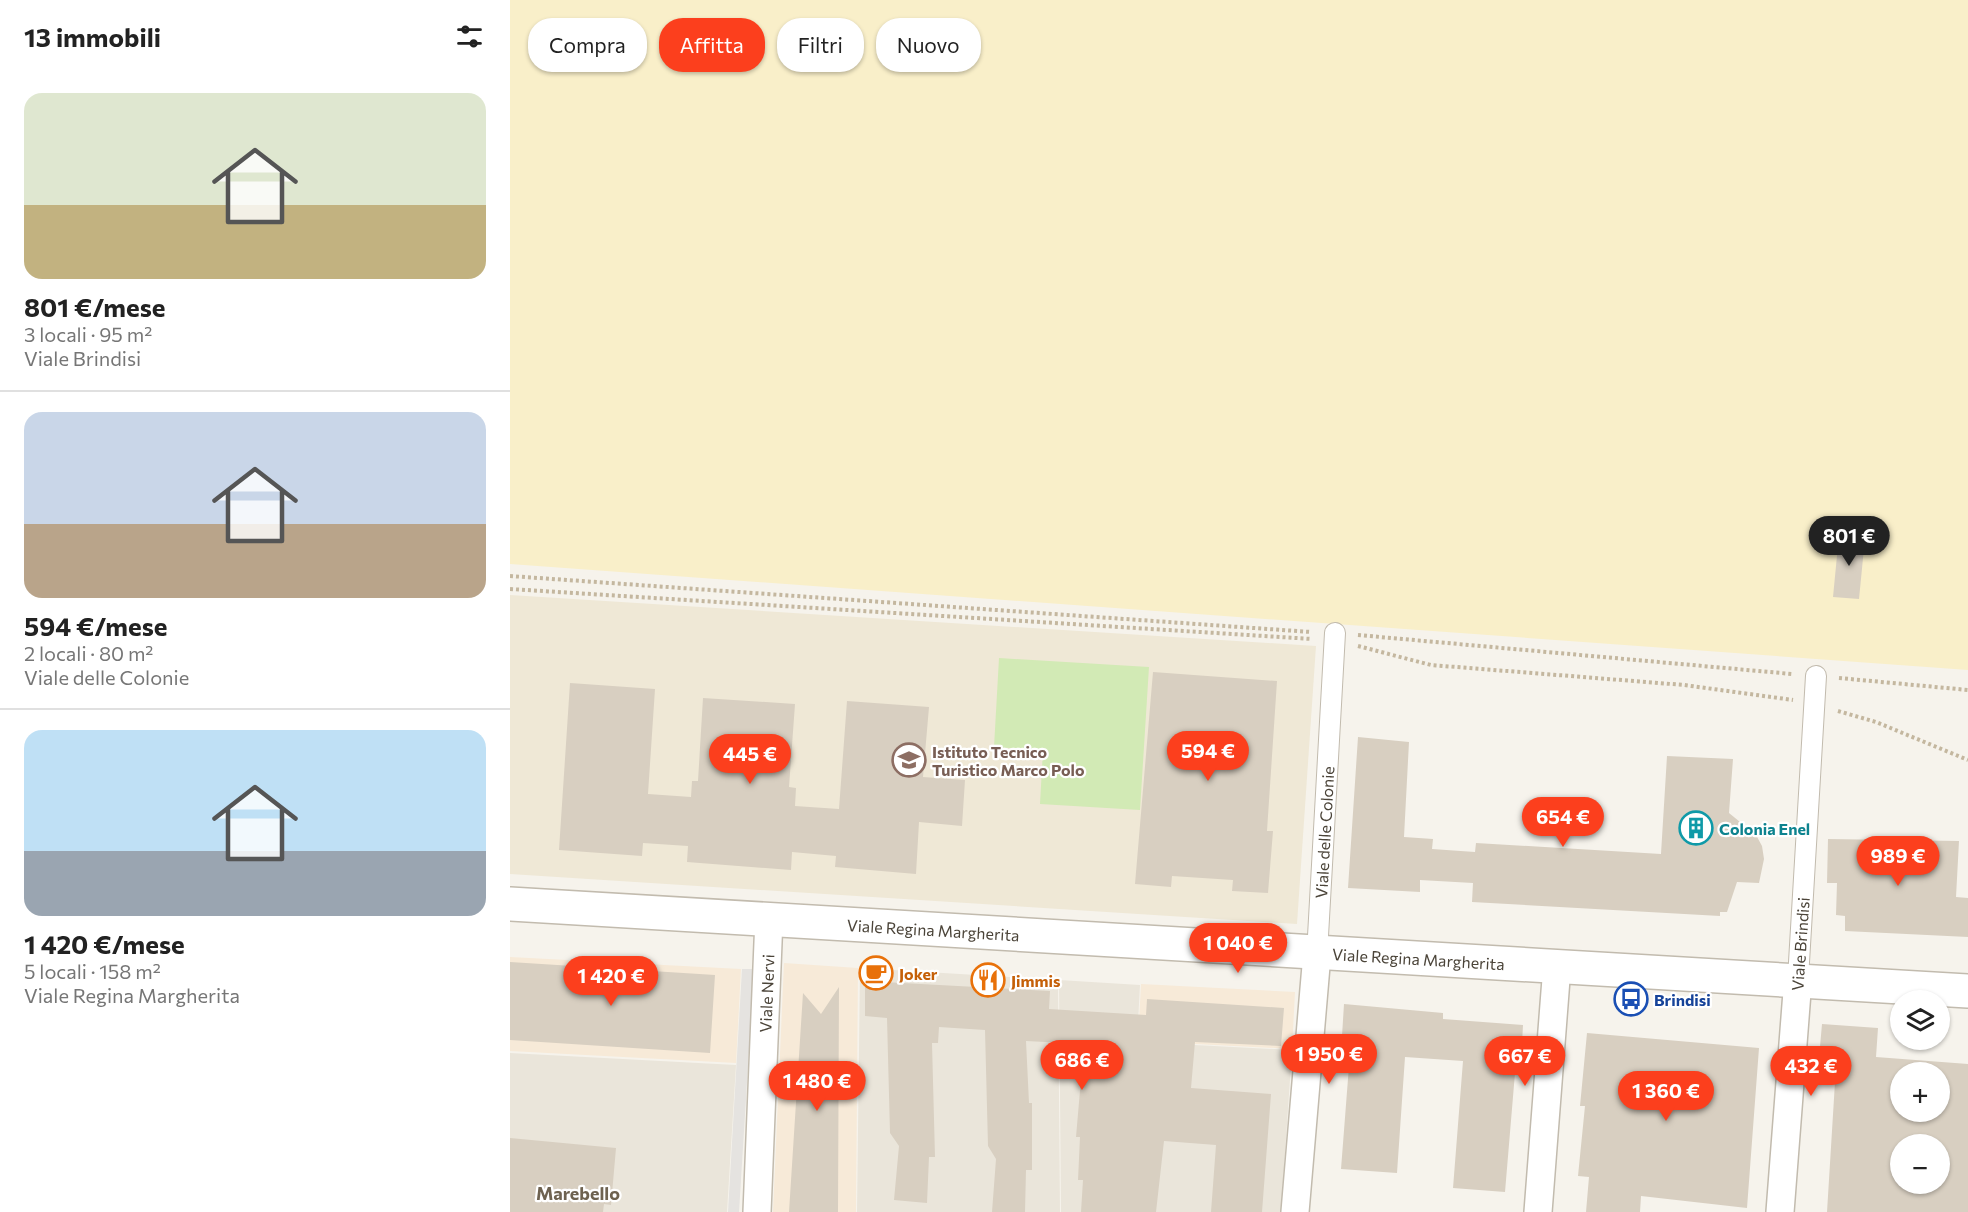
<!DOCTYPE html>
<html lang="it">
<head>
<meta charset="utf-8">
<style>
	body { margin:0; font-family:Commissioner,sans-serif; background:#f2f2f2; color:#222; height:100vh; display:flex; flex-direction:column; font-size:22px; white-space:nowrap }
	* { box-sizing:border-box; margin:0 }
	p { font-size:20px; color:#767676 }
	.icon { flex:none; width:33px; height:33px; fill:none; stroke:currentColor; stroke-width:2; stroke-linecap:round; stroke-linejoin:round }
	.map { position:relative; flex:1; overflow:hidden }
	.details { display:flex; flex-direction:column; background:#fff; width:510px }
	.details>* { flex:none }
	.banner { position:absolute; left:18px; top:18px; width:570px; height:54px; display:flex; gap:12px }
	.controls { position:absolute; left:1380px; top:990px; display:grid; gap:12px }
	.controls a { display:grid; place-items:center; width:60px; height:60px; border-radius:50%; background:#fff; box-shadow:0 2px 4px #0004; font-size:30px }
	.price { position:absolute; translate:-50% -51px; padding:0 14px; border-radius:21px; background:#fc3f1d; color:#fff; font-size:20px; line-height:39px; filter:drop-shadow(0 2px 3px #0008) }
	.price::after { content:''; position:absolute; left:50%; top:36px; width:18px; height:14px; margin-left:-9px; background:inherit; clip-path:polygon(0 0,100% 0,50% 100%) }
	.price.selected { background:#222; color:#fff }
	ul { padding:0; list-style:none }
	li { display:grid; align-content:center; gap:12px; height:318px; padding:0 24px }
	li+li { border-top:2px solid #e0e0e0 }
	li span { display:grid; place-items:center; height:186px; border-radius:18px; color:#555 }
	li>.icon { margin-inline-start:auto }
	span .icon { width:108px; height:108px; fill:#fffc; stroke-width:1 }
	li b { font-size:26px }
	h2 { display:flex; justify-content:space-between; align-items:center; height:72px; padding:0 24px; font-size:26px }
	.tag { padding:0 21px; border-radius:24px; background:#fff; box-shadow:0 2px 4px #0004; font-size:21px; line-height:54px }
	.tag.selected { background:#fc3f1d; color:#fff }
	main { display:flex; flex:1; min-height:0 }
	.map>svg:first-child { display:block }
</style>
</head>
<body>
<main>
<section class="details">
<h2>13 immobili<svg class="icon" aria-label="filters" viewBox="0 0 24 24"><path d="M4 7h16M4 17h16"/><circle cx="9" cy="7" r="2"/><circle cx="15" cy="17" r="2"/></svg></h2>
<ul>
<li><span style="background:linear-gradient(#dfe7d0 60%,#c2b280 0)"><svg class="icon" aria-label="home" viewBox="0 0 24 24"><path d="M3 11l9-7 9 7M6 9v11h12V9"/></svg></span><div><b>801 €/mese</b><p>3 locali · 95 m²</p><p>Viale Brindisi</p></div></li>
<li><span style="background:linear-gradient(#c9d6e8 60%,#b9a48a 0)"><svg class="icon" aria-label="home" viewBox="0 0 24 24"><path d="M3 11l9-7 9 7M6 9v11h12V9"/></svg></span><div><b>594 €/mese</b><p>2 locali · 80 m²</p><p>Viale delle Colonie</p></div></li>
<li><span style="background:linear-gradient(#bfe0f5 65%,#9aa5b1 0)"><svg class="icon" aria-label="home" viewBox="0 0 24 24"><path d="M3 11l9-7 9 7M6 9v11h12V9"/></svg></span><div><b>1 420 €/mese</b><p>5 locali · 158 m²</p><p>Viale Regina Margherita</p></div></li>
</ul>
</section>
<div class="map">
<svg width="1458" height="1212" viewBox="0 0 1458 1212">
	<rect width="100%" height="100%" fill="#f6f3ec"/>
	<!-- residential -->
	<path fill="#eae5da" d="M350,968L548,980L550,1212H347Z
		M549,980L630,985L627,1042L782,1050L771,1212H551Z
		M0,1053L226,1065L217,1212H0Z"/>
	<!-- commercial -->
	<path fill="#f7ead8" d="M0,957L231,969L226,1063L0,1051Z
		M274,963L348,968L346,1212H263Z
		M631,984L785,992L782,1049L628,1041Z"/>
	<!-- education -->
	<path fill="#efe8d6" d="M0,595L806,646L787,924L0,874Z"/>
	<!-- green -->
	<path fill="#d2eab5" d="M489,658L639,667L630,810L530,804L533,750L484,747Z"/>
	<!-- sand -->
	<path fill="#f9efc9" d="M0,0H1458V670L0,564Z"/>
	<!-- parking -->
	<path fill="#e5e3e0" d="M232,969H244L229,1212H218Z"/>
	<!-- building -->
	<path fill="#d8cfc1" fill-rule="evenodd" d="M1329,535L1355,538L1349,599L1323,597Z
		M643,672L767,681L757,831H763L758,893L722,891L723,880L662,876L661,887L625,884Z
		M60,683L145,689L138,794L181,797L182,781H188L193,698L285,704L279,787L286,788L285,806L329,809L337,701L419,707L413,777L455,780L452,826L409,822L406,874L325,867L326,856L282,852L281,870L177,862L178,846L133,843L132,856L49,850Z
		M848,737L899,742L894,837L923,839L922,849L965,852L966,843L1151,854L1157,756L1223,759L1219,813L1246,835L1252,846L1254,859L1249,883L1227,882L1217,912H1210V916L962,902L963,883L910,880V892L838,888Z
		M1318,839L1449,841L1446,897L1458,898V937L1335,931V916L1326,915L1327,883H1317Z
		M0,962L205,975L200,1053L0,1040Z
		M355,981L540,991L539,1009L636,1015L637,999L774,1008L771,1046L685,1042L681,1088L761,1094L752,1212H701L706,1145L654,1141L646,1212H571L573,1180H568L570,1137H566L574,1044L516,1041L519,1103H522V1170H516L515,1212H482L486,1159L478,1146L475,1030L429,1027L428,1043H422L425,1157H419L417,1203L384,1200L389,1146L380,1133L377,1018L355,1016Z
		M329,987L328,1212H279L293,993L311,1014Z
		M834,1004L933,1013V1019L1013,1025L1011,1062L1006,1061L995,1192L943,1188L953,1061L895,1057L887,1173L831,1169L840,1053L831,1052Z
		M1312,1024L1368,1028L1366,1057L1458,1064V1212H1317L1325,1082L1307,1081ZM1390,1072H1430V1112H1390ZM1390,1144H1430V1184H1390Z
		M1077,1033L1249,1048L1237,1208L1131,1196L1130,1212H1076L1079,1177L1068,1176L1075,1106H1070Z
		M0,1138L106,1148L101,1205L94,1204L93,1212H0Z"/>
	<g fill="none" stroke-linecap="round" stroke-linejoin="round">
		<defs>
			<g id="pedestrian">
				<path id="s1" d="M807,954L825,633"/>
				<path d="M1288,979L1306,676"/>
			</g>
			<g id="minor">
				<path id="s2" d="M247,1212L259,918"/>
				<path d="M785,1212L807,954"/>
				<path d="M1028,1212L1047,966"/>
				<path d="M1270,1212L1288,979"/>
			</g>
			<g id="tertiary">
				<path id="s3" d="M0,904L1458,991"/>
			</g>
		</defs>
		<!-- pedestrian casing -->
		<use href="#pedestrian" stroke="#c2bbae" stroke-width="22"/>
		<!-- minor casing -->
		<use href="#minor" stroke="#c2bbae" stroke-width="30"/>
		<!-- tertiary casing -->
		<use href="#tertiary" stroke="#c2bbae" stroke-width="36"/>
		<!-- path -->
		<path stroke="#c4b79f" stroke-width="4" stroke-dasharray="3 3" stroke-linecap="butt" d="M0,576L801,632
			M0,589L802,639
			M848,635L1282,674
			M848,646L921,665L1174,685L1283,700
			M1329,678L1458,690
			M1328,711L1366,722L1458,760"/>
		<!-- pedestrian -->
		<use href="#pedestrian" stroke="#fff" stroke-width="20"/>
		<!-- minor -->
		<use href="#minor" stroke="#fff" stroke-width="27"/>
		<!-- tertiary -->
		<use href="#tertiary" stroke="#fff" stroke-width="33"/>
	</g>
	<!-- icons -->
	<defs>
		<symbol id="school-ring" viewBox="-11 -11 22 22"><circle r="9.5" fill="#fff" stroke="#8d6e63" stroke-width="1.5"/><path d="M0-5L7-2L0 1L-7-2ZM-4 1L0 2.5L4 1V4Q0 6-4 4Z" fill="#8d6e63"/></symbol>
		<symbol id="building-ring" viewBox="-11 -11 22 22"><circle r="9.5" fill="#fff" stroke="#0f9aa8" stroke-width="1.5"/><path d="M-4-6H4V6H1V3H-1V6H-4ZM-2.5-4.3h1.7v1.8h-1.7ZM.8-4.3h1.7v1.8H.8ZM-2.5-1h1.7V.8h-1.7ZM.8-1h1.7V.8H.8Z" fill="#0f9aa8"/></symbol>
		<symbol id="cafe-ring" viewBox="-11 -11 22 22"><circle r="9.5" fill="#fff" stroke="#e8710a" stroke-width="1.5"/><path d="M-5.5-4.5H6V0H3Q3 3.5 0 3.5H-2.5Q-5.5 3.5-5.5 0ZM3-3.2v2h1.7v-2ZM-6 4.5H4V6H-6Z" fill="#e8710a"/></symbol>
		<symbol id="restaurant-ring" viewBox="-11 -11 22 22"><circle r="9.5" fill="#fff" stroke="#e8710a" stroke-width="1.5"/><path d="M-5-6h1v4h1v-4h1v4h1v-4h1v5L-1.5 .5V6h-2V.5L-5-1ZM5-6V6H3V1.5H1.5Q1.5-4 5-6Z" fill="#e8710a"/></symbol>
		<symbol id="bus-ring" viewBox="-11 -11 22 22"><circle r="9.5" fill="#fff" stroke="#1a4fb4" stroke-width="1.5"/><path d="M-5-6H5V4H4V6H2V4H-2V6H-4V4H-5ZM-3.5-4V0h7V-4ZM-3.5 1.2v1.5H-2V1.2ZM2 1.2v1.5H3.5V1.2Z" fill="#1a4fb4"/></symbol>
	</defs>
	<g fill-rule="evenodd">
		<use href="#school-ring" x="380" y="741" width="38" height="38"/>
		<use href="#building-ring" x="1167" y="809" width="38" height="38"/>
		<use href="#cafe-ring" x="347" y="954" width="38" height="38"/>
		<use href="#restaurant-ring" x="459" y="961" width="38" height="38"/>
		<use href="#bus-ring" x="1102" y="980" width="38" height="38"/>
	</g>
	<g text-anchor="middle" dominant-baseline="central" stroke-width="4.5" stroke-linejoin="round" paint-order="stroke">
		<!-- education labels -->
		<g font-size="16" font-weight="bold" fill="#785e54" stroke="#fff" text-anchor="start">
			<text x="422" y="751">Istituto Tecnico<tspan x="422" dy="18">Turistico Marco Polo</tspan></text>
		</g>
		<!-- culture labels -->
		<g font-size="16" font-weight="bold" fill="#0d838f" stroke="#fff" text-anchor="start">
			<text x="1209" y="828">Colonia Enel</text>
		</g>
		<!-- street labels -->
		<g font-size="16" fill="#4b4439" stroke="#fff">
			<text stroke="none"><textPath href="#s1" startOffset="122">Viale delle Colonie</textPath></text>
			<text stroke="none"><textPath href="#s3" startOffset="424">Viale Regina Margherita</textPath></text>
			<text transform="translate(1290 944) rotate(-86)">Viale Brindisi</text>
			<text stroke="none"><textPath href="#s3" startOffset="910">Viale Regina Margherita</textPath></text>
			<text stroke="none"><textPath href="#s2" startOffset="219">Viale Nervi</textPath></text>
		</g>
		<!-- food labels -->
		<g font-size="16" font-weight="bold" fill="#c56008" stroke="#fff" text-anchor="start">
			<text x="389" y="973">Joker</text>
			<text x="501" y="980">Jimmis</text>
		</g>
		<!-- transit labels -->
		<g font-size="16" font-weight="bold" fill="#164399" stroke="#fff" text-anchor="start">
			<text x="1144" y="999">Brindisi</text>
		</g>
		<!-- neighbourhood labels -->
		<g font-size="18" font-weight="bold" fill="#6e6250" stroke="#fff">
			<text x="68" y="1193">Marebello</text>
		</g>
	</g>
</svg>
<div class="controls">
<a><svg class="icon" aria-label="layers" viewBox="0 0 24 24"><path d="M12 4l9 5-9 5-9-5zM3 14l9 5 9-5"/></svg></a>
<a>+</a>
<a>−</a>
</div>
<b class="price selected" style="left:1339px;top:567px">801 €</b>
<b class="price" style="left:698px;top:782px">594 €</b>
<b class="price" style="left:240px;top:785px">445 €</b>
<b class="price" style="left:1053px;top:848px">654 €</b>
<b class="price" style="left:1388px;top:887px">989 €</b>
<b class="price" style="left:728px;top:974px">1 040 €</b>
<b class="price" style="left:101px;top:1007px">1 420 €</b>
<b class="price" style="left:819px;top:1085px">1 950 €</b>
<b class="price" style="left:1015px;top:1087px">667 €</b>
<b class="price" style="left:572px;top:1091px">686 €</b>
<b class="price" style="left:1301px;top:1097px">432 €</b>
<b class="price" style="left:307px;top:1112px">1 480 €</b>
<b class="price" style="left:1156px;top:1122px">1 360 €</b>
<div class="banner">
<a class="tag">Compra</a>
<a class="tag selected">Affitta</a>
<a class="tag">Filtri</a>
<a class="tag">Nuovo</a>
</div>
</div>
</main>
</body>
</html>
